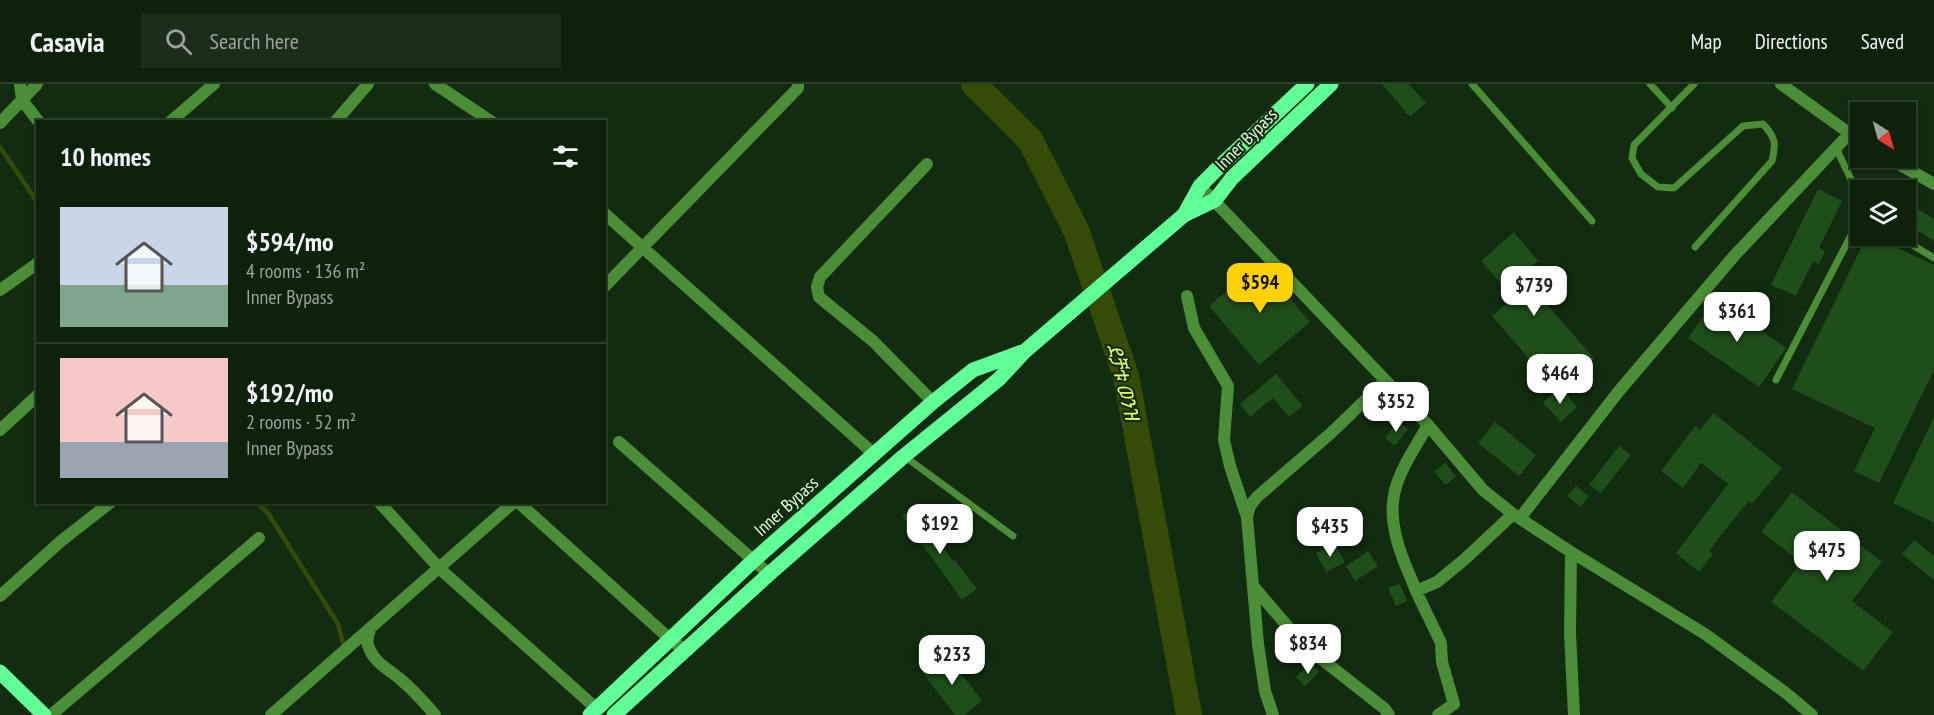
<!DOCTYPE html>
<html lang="en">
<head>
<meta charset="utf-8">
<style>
	body { margin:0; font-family:"PT Sans Narrow","Noto Sans Ethiopic",sans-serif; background:#1c2e19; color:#f1f3f6; height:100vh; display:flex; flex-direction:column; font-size:22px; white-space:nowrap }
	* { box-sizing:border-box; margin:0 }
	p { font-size:20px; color:#9ba39d }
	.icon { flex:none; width:33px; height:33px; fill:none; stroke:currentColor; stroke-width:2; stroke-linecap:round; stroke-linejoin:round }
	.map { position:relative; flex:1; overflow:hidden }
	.side { position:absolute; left:36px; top:36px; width:570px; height:384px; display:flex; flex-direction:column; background:#0e210b; border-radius:0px; box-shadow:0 2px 4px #0004,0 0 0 2px #2e3e2c }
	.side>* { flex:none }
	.needle { width:39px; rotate:143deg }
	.controls { position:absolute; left:1850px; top:18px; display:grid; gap:12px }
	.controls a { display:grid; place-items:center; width:66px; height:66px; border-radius:0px; background:#0e210b; box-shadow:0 2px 4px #0004,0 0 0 2px #2e3e2c; font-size:30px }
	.price { position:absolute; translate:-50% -51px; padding:0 14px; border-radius:12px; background:#fff; color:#222; font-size:20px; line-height:39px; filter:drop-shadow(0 2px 3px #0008) }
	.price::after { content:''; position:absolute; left:50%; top:36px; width:18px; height:14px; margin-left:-9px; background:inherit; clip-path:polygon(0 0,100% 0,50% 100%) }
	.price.active { background:#ffd206; color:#111 }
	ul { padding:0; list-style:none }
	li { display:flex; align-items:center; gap:18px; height:150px; padding:0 24px }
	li+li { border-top:2px solid #2e3e2c }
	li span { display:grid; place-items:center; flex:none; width:168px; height:120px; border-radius:0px; color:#555 }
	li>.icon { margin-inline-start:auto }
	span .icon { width:72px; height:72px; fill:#fffc; stroke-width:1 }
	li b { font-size:26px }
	h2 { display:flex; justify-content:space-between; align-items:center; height:72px; padding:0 24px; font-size:26px }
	header { display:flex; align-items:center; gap:36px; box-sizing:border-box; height:84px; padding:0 30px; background:#0e210b; border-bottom:2px solid #2e3e2c }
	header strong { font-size:28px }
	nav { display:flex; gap:33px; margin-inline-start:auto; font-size:21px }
	.search { width:420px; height:54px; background:#1c2e19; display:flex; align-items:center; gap:15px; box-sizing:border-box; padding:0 21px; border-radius:0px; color:#9ba39d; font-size:22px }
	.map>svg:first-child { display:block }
</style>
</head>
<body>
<header>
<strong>Casavia</strong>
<div class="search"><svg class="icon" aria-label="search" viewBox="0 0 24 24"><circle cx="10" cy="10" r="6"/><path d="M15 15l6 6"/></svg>Search here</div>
<nav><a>Map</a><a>Directions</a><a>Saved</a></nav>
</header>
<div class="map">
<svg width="1934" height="631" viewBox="0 0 1934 631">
	<rect width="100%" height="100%" fill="#122c0f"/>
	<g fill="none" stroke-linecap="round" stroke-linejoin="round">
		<!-- stream -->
		<path stroke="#344c08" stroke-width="4.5" d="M0,63L38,119
			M256,418L268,429L338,540L343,559"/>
		<!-- river -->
		<path stroke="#344c08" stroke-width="26" d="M974,0L1030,56L1076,146L1126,292L1189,631"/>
	</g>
	<!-- building -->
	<path fill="#1e4e1a" d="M1382,0H1409L1426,19L1410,33Z
		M1818,105L1842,117L1819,164L1825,167L1819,180L1813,177L1796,212L1771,201Z
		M1905,117L1934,135V157L1905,139Z
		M1514,148L1538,177L1521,191L1594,274L1556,306L1492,232L1514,214L1481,177Z
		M1867,152H1872L1934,181V286L1879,399L1854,387L1875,344L1792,305Z
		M1260,179L1310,238L1259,281L1209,222Z
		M1716,215L1786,264L1759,303L1688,254Z
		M1276,290L1303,322L1289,333L1273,314L1250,333L1240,320Z
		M1559,303L1577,323L1561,338L1543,319Z
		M1714,329L1782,384L1752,420L1749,417L1729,441L1709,467L1713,470L1699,488L1676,469L1728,400L1701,379L1683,404L1661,387L1695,342L1700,346Z
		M1934,333V439L1893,419Z
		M1398,337L1408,345L1395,362L1385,354Z
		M1495,338L1536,371L1519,392L1478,359Z
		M1619,362L1631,371L1601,409L1589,401Z
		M1445,379L1456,392L1446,401L1434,388Z
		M1576,402L1589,412L1580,423L1567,412Z
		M1792,408L1882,478L1852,517L1893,548L1863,587L1771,518L1801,478L1761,448Z
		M914,423L953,477L955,476L977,505L962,516L902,432Z
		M1914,456L1934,472V496L1902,470Z
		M1334,459L1345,478L1326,488L1316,469Z
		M1368,467L1378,482L1355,497L1346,482Z
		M1400,500L1407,517L1396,522L1388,504Z
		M946,570L982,617L964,631H955L922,588Z
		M1311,579L1319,588L1305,602L1296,593Z"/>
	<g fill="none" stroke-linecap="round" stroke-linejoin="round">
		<!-- service -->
		<path stroke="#4c8d38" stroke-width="7" d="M1472,0L1592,137
			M1650,0L1672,24
			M1694,0L1634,61L1632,74L1641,90L1658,103L1674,104L1743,42L1763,40C1776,54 1776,59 1772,77L1695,163
			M1836,64L1860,114
			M1898,152L1934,174
			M1776,296L1860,134
			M904,372L1013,452"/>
		<!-- minor -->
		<path stroke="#4c8d38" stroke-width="12" d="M20,0L22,16L39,38
			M435,0L492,38
			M1781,0L1860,57
			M170,38L214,0
			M335,38L368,0
			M0,39L37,0
			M1888,74L1934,100
			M927,80L820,193L817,203L819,213L873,257L933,318
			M1200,102L1428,341L1483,406L1513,430L1571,468L1705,550L1786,609L1812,631
			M604,129L874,370
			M604,203L798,4V0
			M0,206L38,179
			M1187,212L1194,244L1228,302L1224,356L1230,382L1247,433L1258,560L1265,607L1273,631
			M0,346L38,311
			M619,358L769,490
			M379,418L440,485L597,625
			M518,418L671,556L684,566
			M1247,433L1250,422L1257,413L1331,349L1385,297
			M1520,434L1619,307L1734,172L1849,50
			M1571,468L1570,549L1574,631
			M1254,503L1294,550L1319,573L1385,625L1389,631
			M1416,507C1412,495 1406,484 1402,472C1380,413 1399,391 1428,341
			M0,512L61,457L111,418
			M370,546C368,552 366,557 369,564C374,578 388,585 399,594C412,605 424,618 435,631
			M51,631L259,454
			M271,631L514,418
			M1438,631L1454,620L1442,578L1441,559L1416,507L1437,498L1465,475L1513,430"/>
		<!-- primary -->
		<path stroke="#61ff98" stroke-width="15" d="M1184,131L1200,102L1219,83L1307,0
			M0,588L44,631
			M590,631L753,477L933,318L973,286L1022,268
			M614,631L769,490L904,372L999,295L1025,267L1184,131L1215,116L1232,94L1331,0"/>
	</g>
	<g text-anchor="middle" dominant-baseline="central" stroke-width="4.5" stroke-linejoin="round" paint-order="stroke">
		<!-- street labels -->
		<g font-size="18" fill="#e0ffda" stroke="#122c0f">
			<text transform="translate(1246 55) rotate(-45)">Inner Bypass</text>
			<text transform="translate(786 422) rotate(-42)">Inner Bypass</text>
		</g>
		<!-- water labels -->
		<g font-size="20" font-style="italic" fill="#e3ff68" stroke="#122c0f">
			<text transform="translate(1123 298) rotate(76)">ደቻቱ ወንዝ</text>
		</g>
	</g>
</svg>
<div class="controls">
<a><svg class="needle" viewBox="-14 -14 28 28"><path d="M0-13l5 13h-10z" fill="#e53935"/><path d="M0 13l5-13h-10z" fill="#9ba39d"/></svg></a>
<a><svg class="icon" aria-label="layers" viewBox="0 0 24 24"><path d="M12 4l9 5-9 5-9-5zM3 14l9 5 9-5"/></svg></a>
</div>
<b class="price active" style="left:1260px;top:230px">$594</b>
<b class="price" style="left:1534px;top:233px">$739</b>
<b class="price" style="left:1737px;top:259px">$361</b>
<b class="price" style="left:1560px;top:321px">$464</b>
<b class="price" style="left:1396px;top:349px">$352</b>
<b class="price" style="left:940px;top:471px">$192</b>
<b class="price" style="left:1330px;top:474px">$435</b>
<b class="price" style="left:1827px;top:498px">$475</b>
<b class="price" style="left:1308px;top:591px">$834</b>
<b class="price" style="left:952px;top:602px">$233</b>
<section class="side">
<h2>10 homes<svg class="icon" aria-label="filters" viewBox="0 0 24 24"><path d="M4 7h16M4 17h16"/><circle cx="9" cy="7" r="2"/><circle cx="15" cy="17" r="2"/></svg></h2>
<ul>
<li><span style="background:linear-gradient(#c9d6e8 65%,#7fa58c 0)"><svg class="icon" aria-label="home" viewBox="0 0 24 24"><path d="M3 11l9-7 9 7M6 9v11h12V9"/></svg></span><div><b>$594/mo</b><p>4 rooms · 136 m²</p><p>Inner Bypass</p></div></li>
<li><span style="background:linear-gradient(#f6c9c9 70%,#9aa5b1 0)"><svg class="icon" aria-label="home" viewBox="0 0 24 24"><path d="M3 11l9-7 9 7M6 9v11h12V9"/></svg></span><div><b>$192/mo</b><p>2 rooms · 52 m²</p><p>Inner Bypass</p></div></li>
</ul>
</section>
</div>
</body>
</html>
